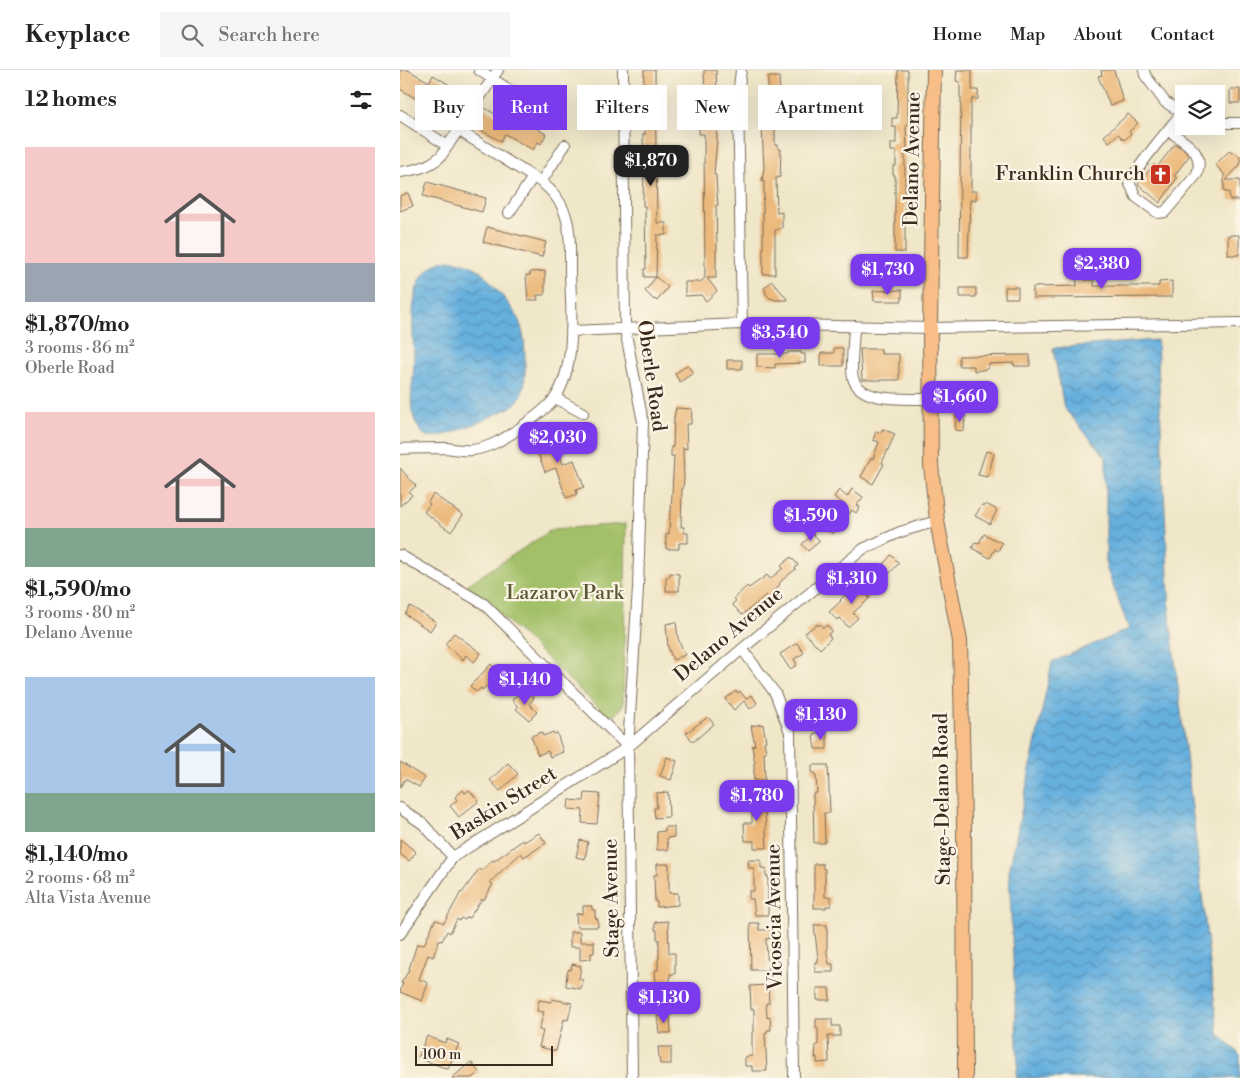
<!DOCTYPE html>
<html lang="en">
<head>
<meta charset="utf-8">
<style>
	body { margin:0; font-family:"Libre Bodoni",serif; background:#f6f6f6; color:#222; height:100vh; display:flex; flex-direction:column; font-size:19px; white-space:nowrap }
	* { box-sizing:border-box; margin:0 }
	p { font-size:16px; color:#767676 }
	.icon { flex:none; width:28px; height:28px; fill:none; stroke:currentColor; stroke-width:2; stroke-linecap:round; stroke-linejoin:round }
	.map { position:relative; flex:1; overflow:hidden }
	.sheet { display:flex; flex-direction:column; background:#fff; width:400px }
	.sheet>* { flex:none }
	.guide { position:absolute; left:15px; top:15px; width:475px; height:45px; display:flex; gap:10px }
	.tools { position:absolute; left:775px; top:15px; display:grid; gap:10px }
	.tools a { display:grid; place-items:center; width:50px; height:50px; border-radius:0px; background:#fff; box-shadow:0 5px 20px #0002; font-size:25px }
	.scale { position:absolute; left:15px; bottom:12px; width:138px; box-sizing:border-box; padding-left:5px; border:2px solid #3b2a1e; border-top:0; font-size:14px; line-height:18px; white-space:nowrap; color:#3b2a1e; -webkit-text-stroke:4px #fcf5e5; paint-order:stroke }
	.price { position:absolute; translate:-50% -42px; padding:0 11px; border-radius:10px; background:#7c3aed; color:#fff; font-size:16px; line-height:32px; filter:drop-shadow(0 1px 2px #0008) }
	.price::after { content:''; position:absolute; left:50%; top:30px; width:15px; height:11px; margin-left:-8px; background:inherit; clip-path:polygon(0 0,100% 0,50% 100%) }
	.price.on { background:#222; color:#fff }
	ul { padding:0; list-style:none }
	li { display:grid; align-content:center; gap:10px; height:265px; padding:0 25px }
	li span { display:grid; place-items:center; height:155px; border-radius:0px; color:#555 }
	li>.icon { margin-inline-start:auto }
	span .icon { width:90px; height:90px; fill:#fffc; stroke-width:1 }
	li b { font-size:21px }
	h2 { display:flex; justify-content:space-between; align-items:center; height:60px; padding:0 25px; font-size:21px }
	.chip { padding:0 18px; border-radius:0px; background:#fff; box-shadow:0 5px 20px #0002; font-size:18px; line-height:45px }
	.chip.on { background:#7c3aed; color:#fff }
	header { display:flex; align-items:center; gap:30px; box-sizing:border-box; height:70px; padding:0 25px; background:#fff; border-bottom:1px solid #e0e0e0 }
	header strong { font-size:24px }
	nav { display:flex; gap:28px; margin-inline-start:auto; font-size:18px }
	.search { width:350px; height:45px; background:#f6f6f6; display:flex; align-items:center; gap:12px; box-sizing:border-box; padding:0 18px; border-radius:0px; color:#767676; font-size:19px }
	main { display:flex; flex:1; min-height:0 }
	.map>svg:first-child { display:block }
</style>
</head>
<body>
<header>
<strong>Keyplace</strong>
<div class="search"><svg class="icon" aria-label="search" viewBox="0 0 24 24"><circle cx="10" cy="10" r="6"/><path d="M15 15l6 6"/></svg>Search here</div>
<nav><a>Home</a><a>Map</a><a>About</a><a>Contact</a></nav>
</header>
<main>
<section class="sheet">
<h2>12 homes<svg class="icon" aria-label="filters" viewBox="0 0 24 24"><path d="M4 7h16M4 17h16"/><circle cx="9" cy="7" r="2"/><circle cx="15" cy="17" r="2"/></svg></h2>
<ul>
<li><span style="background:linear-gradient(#f6c9c9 75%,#9aa5b1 0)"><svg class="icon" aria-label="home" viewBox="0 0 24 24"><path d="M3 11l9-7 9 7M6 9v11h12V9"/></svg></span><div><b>$1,870/mo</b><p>3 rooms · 86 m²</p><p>Oberle Road</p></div></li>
<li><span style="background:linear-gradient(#f6c9c9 75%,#7fa58c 0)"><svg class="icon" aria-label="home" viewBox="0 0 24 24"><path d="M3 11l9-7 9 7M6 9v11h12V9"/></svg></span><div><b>$1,590/mo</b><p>3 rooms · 80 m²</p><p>Delano Avenue</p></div></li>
<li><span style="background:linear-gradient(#a9c7e8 75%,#7fa58c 0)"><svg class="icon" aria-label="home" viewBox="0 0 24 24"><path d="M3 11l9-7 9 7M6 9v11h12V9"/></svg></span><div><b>$1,140/mo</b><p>2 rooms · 68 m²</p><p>Alta Vista Avenue</p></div></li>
</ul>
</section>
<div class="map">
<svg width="840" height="1008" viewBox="0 0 840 1008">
	<defs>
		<pattern id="water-waves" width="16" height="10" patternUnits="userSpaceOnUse" patternTransform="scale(1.25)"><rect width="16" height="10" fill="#66b0de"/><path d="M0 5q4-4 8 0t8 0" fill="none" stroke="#558fb3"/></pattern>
	</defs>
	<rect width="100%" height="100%" fill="#fcf5e5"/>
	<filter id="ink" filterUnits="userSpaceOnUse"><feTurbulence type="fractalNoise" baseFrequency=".02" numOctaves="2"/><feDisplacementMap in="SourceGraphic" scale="10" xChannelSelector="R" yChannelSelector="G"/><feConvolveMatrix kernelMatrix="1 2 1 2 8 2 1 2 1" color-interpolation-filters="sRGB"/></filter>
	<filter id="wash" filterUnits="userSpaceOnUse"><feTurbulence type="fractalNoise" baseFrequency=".0096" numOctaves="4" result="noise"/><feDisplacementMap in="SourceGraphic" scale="20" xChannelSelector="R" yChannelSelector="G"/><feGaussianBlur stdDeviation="1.12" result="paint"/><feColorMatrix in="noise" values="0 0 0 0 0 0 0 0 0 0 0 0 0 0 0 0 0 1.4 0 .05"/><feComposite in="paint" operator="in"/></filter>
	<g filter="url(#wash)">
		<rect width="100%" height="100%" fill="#f0e6c8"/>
		<!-- park -->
		<path fill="#a2c067" stroke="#6e7542" d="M226,454L223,635L214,646L206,644L187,627L128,570L67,515L153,459Z"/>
		<!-- water -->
		<path fill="url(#water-waves)" stroke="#506d7e" d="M48,190C77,192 86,206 103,227C111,237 119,247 122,260C125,272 125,285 125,298C125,315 124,329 109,338C92,346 43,371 27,366C23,365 20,360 17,355C6,335 14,314 14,292C14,260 3,197 48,190Z
			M757,270L770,547L818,963L840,985V1008H616L618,994L609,802L652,592L729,559L706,497V387L664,338L653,278Z"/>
		<g id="blocks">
			<!-- building -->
			<path fill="#ecb97b" d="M0,0H8L29,12L33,5L58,20L53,29L55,31L50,39L22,23L18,30L0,19Z
				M244,0H255L257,153H266V165H257L256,207L268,217L257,231L255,229L254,230L245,221L256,207H244V199H246L245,136H243V127L244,104L243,64H245V45H243Z
				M304,0H316L317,23H315L316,45H315L317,68L314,105H316L317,124L318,135H316L317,180H316V208H307L317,221L306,231L301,225L285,226V212H300L305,208L304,64H299V35L305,34Z
				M498,0H508V54L506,57L507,80H505V182H495V105H493V96H496V81H491V73H496V57H492V48H497Z
				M557,0H572V20H578V29H572L571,35V121H576V130H570L568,187H559L561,27H560V12L556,11Z
				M701,0H714L723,31L710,36L698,6L702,5Z
				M368,7H379L380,23H368Z
				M830,19H840V33H830Z
				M83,37L111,53L115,46L146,64L141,74L138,72L133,80L105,64L101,71L75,57L81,47L78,46Z
				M728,44L738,53L729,62L731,64L724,70L718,64L709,72L704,66Z
				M364,52H375V75H378V79H381L380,107L376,108L377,143L382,142V158L375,160V204H363V129H364V111H362L364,98L362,58H364Z
				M775,74L782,78L789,86L774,106L777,108L760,133L738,114L754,94L757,97Z
				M829,81L832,83L834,82L840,87V95L826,110H840V130H830L829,122H824V104L815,95Z
				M27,112L86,128L82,142L23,126Z
				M8,123L13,136L0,141V126Z
				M87,157L146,172L142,187L83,172Z
				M828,165H839V185H828Z
				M676,197H685V210H694V216H759V212L772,211V227L633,228V217L677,216Z
				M145,201V225H137L138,230H128L126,205H130V202Z
				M372,211L388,230H374L372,228L371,229L365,223L366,222L364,218Z
				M605,217H618V228H605Z
				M560,218H576V227H560Z
				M502,220V231H474L473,221Z
				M434,278H443V296H421V283H434Z
				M460,279H481V284H499V310H462Z
				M388,282H401V284H405V293L375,294V298L357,297V284H388Z
				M630,285V296H614V293L588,294V299L574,301V296H559V286Z
				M327,290H342V299H327Z
				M287,295L293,303L280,312L275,304Z
				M276,338L292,339L291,354H286L287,379L283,378L284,408L283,419H282L281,457H284V463H288V473H279V479H266V464H269L270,442H271L274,386H271V377H273L274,348Z
				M556,345L565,346L564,361L555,360Z
				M482,359L495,364L482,393L484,394L473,414L461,407L471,388L473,389L479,372L473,370L476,361L481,363Z
				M153,362L163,394L174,390L184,417L176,420L177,424L166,428L156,398L145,402L133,369Z
				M586,381L594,383L588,407L578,405Z
				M0,398L16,416L9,422L12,425L0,436Z
				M452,419L463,427L457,435L460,437L456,443L452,440L433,464L424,457L444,434L434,427L439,420L447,427Z
				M33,424L63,445L51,462L24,442L30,434L28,432Z
				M586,434L597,440L590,454L575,446L582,435L585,436Z
				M413,464L420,471L408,481L402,474Z
				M584,464L602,473L598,481L595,479L590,488L572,478L575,472L579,473Z
				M491,485L499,493L490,503L482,496Z
				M391,487L398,495L395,498L396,499L382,510L379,514L380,515L373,521L375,523L369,528L366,525L342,545L332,534L336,531L334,528L347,516L349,518L367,505L370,509L383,498L381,496Z
				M270,503L279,504V521H266V507H270Z
				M470,513L476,520L468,527L470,528L453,543L458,548L448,557L440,548L437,550L429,542L441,531L440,530L445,525L448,528L461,517L462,519Z
				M10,536L36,552L30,561L5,544Z
				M276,552L278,568L285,585L273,590L268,577L266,554Z
				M417,554L418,556L420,554L423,558L427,555L432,561L428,564L431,568L420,579L405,563Z
				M54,563L81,583L74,592L66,585L63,590L45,574Z
				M397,573L404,583L394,589L397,595L390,599L380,584Z
				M91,594L95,598L96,596L107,609L97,619L89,614L82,620L81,618L76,622L70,616Z
				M336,621L338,623L340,621L346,629L351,625L357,633L350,639L344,631L334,640L325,629Z
				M118,624L125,630L130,625L134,628L129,634L137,642L129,650L116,639L118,637L112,630Z
				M419,632L424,647L414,650L409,635Z
				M308,647L314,654L293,672L286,663Z
				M363,654L366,671L364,672L366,682H364L365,710H354V693H355L352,676L355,675L351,656Z
				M142,662L143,666L153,662L154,664L157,663L163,682L150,687L148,681L138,685L131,666Z
				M427,662V679H415L413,666H415V663Z
				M267,687L277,691L271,710L260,706Z
				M0,692L25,708L19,717L5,709L0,717Z
				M108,693L118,704L100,721L90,710Z
				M412,695H428L430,743H424L425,768V772L423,773H414L413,723H417L416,706H415V703H412Z
				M63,720L65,723L69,720L79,731L59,747L50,736L57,730L55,727Z
				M268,722L269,747L255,748L254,738H257L256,723Z
				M185,723L200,724L197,754L182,753L183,740L168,739L169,730L184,731Z
				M346,725H363L364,733H367V742H365L367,778H354V771H345L344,753H352V736H346Z
				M265,757H274V767L267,768L268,780H257V762L265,761Z
				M139,763L146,773L124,787L121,783L90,812L93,814L84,830L82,829L69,848L67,847L65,850L61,848L59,851L57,849L50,863L47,861L42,871L39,870L33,887L28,885L19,909L28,913L22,931L0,922L3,913H1L8,902L17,874L24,875L35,850H37L44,853L61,822L62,823L79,799L81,801L93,790L94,791L123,770L124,772Z
				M0,769L16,782L9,791L0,784Z
				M180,770L188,772L185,789L176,787Z
				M348,790H361V798H366V806H368V845H355L353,829H349V821H354V798H349Z
				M257,794H269V823H278V835L257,837V832H255L254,805H257Z
				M414,794H423V799H425V827H431V836H426V838H414Z
				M183,836H192V840H195V847L198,850V857H177L176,844L183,843Z
				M268,851L269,883H275V904H270V931H259L258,926H257L255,900H258V889H259V869H257V860H255V852Z
				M350,853H359V860H371V868L366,869L368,900H351Z
				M414,855H427V883L429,894H433V902H415V892H418V888Z
				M170,862H180V872H194V883H191V889L180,890V877H170Z
				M172,894L181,896L179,909L183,910L181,919L166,916L167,903L169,899L171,900Z
				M368,915L369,933H366L367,948L370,947L371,960H367V963H365L367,1001H352V996H345V987L352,986V962H354V939H351L350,916Z
				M417,918H429L430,930H417Z
				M152,929L172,933L168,950L164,949L156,981L139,977L143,961L139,960L144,942L137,941L139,930L151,932Z
				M270,945L271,963H259L257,946Z
				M416,949H432V956H440V966H428L429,992L417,993V987L415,988L416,975H418V958H416Z
				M27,966L45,973L47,969L59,974L48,999L18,988Z
				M258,977H271V994H260Z
				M71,992L79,1002L72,1008H52Z"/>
		</g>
	</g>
	<g filter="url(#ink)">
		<use href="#blocks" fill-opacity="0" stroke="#7a6c5a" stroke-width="1"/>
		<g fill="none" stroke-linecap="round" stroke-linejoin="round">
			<defs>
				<path id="minor" d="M79,0L134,36
					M223,0L225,259L243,352L238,518L228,677L232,1008
					M341,0L338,26L342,254
					M744,0L745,5L765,32L784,44
					M0,45L48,76
					M816,53H840
					M768,60C784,72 805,81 797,104L765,142L758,143L736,127L729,112C744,88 763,66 781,44
					M0,102C16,100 29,97 41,86L98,0
					M141,112L165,75
					M109,143L133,107
					M454,256C454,268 450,298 453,308C460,334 509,328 531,329
					M171,261L342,254L530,258L840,253
					M155,328L183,343
					M0,379C15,378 31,378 46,378C54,379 64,381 72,380C90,378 105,368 120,358C132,349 146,340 155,328C177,295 171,240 170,201C170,166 173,136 141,112L58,60
					M0,485L84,534L228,677
					M342,579L375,623L390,662L394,1008
					M0,738L23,754L53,787
					M0,864L53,787L228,677L342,579L463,479L500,462L537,451"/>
				<path id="major" d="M534,0L530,258L531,395L537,451L560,571L564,753L565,1008"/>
			</defs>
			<!-- minor casing -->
			<use href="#minor" stroke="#7a6c5a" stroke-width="12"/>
			<!-- major casing -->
			<use href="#major" stroke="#7a6c5a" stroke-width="16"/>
			<!-- minor -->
			<use href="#minor" stroke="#fff" stroke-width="10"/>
			<!-- major -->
			<use href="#major" stroke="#f7be87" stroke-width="14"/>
		</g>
	</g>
	<!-- icons -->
	<defs>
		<symbol id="church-square" viewBox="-11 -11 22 22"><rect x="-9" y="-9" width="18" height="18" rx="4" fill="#c8321e" stroke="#fcf5e5"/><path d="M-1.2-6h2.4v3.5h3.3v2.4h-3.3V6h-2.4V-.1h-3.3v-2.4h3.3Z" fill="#fff"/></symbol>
	</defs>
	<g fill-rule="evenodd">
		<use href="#church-square" x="748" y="92" width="25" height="25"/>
	</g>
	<g text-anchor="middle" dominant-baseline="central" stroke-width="4.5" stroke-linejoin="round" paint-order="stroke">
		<!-- street labels -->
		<g font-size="20" fill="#3b2a1e" stroke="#fcf5e5">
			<text transform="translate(513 89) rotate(-89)">Delano Avenue</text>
			<text transform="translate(251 306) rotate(82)">Oberle Road</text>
			<text transform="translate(329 565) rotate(-40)">Delano Avenue</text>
			<text transform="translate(543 729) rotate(-91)">Stage-Delano Road</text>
			<text transform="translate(104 734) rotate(-32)">Baskin Street</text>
			<text transform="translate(212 828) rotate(-91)">Stage Avenue</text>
			<text transform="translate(375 847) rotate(-91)">Vicoscia Avenue</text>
		</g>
		<!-- poi labels -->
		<g font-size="20" fill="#3b2a1e" stroke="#fcf5e5" text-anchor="end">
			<text x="745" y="104">Franklin Church</text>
		</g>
		<!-- park labels -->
		<g font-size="20" fill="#5a5734" stroke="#fcf5e5">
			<text x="165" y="523">Lazarov Park</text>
		</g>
	</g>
</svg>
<div class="tools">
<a><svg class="icon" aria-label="layers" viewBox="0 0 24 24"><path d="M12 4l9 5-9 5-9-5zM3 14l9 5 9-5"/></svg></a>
</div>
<div class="scale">100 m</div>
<b class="price on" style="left:251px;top:117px">$1,870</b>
<b class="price" style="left:702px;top:220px">$2,380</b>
<b class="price" style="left:488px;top:226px">$1,730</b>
<b class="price" style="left:380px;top:289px">$3,540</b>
<b class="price" style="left:560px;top:353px">$1,660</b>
<b class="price" style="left:158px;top:394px">$2,030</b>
<b class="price" style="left:411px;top:472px">$1,590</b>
<b class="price" style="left:452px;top:535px">$1,310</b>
<b class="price" style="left:125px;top:636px">$1,140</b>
<b class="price" style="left:421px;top:671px">$1,130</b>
<b class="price" style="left:357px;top:752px">$1,780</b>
<b class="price" style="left:264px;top:954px">$1,130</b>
<div class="guide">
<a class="chip">Buy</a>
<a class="chip on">Rent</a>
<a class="chip">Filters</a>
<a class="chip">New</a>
<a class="chip">Apartment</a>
</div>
</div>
</main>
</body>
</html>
